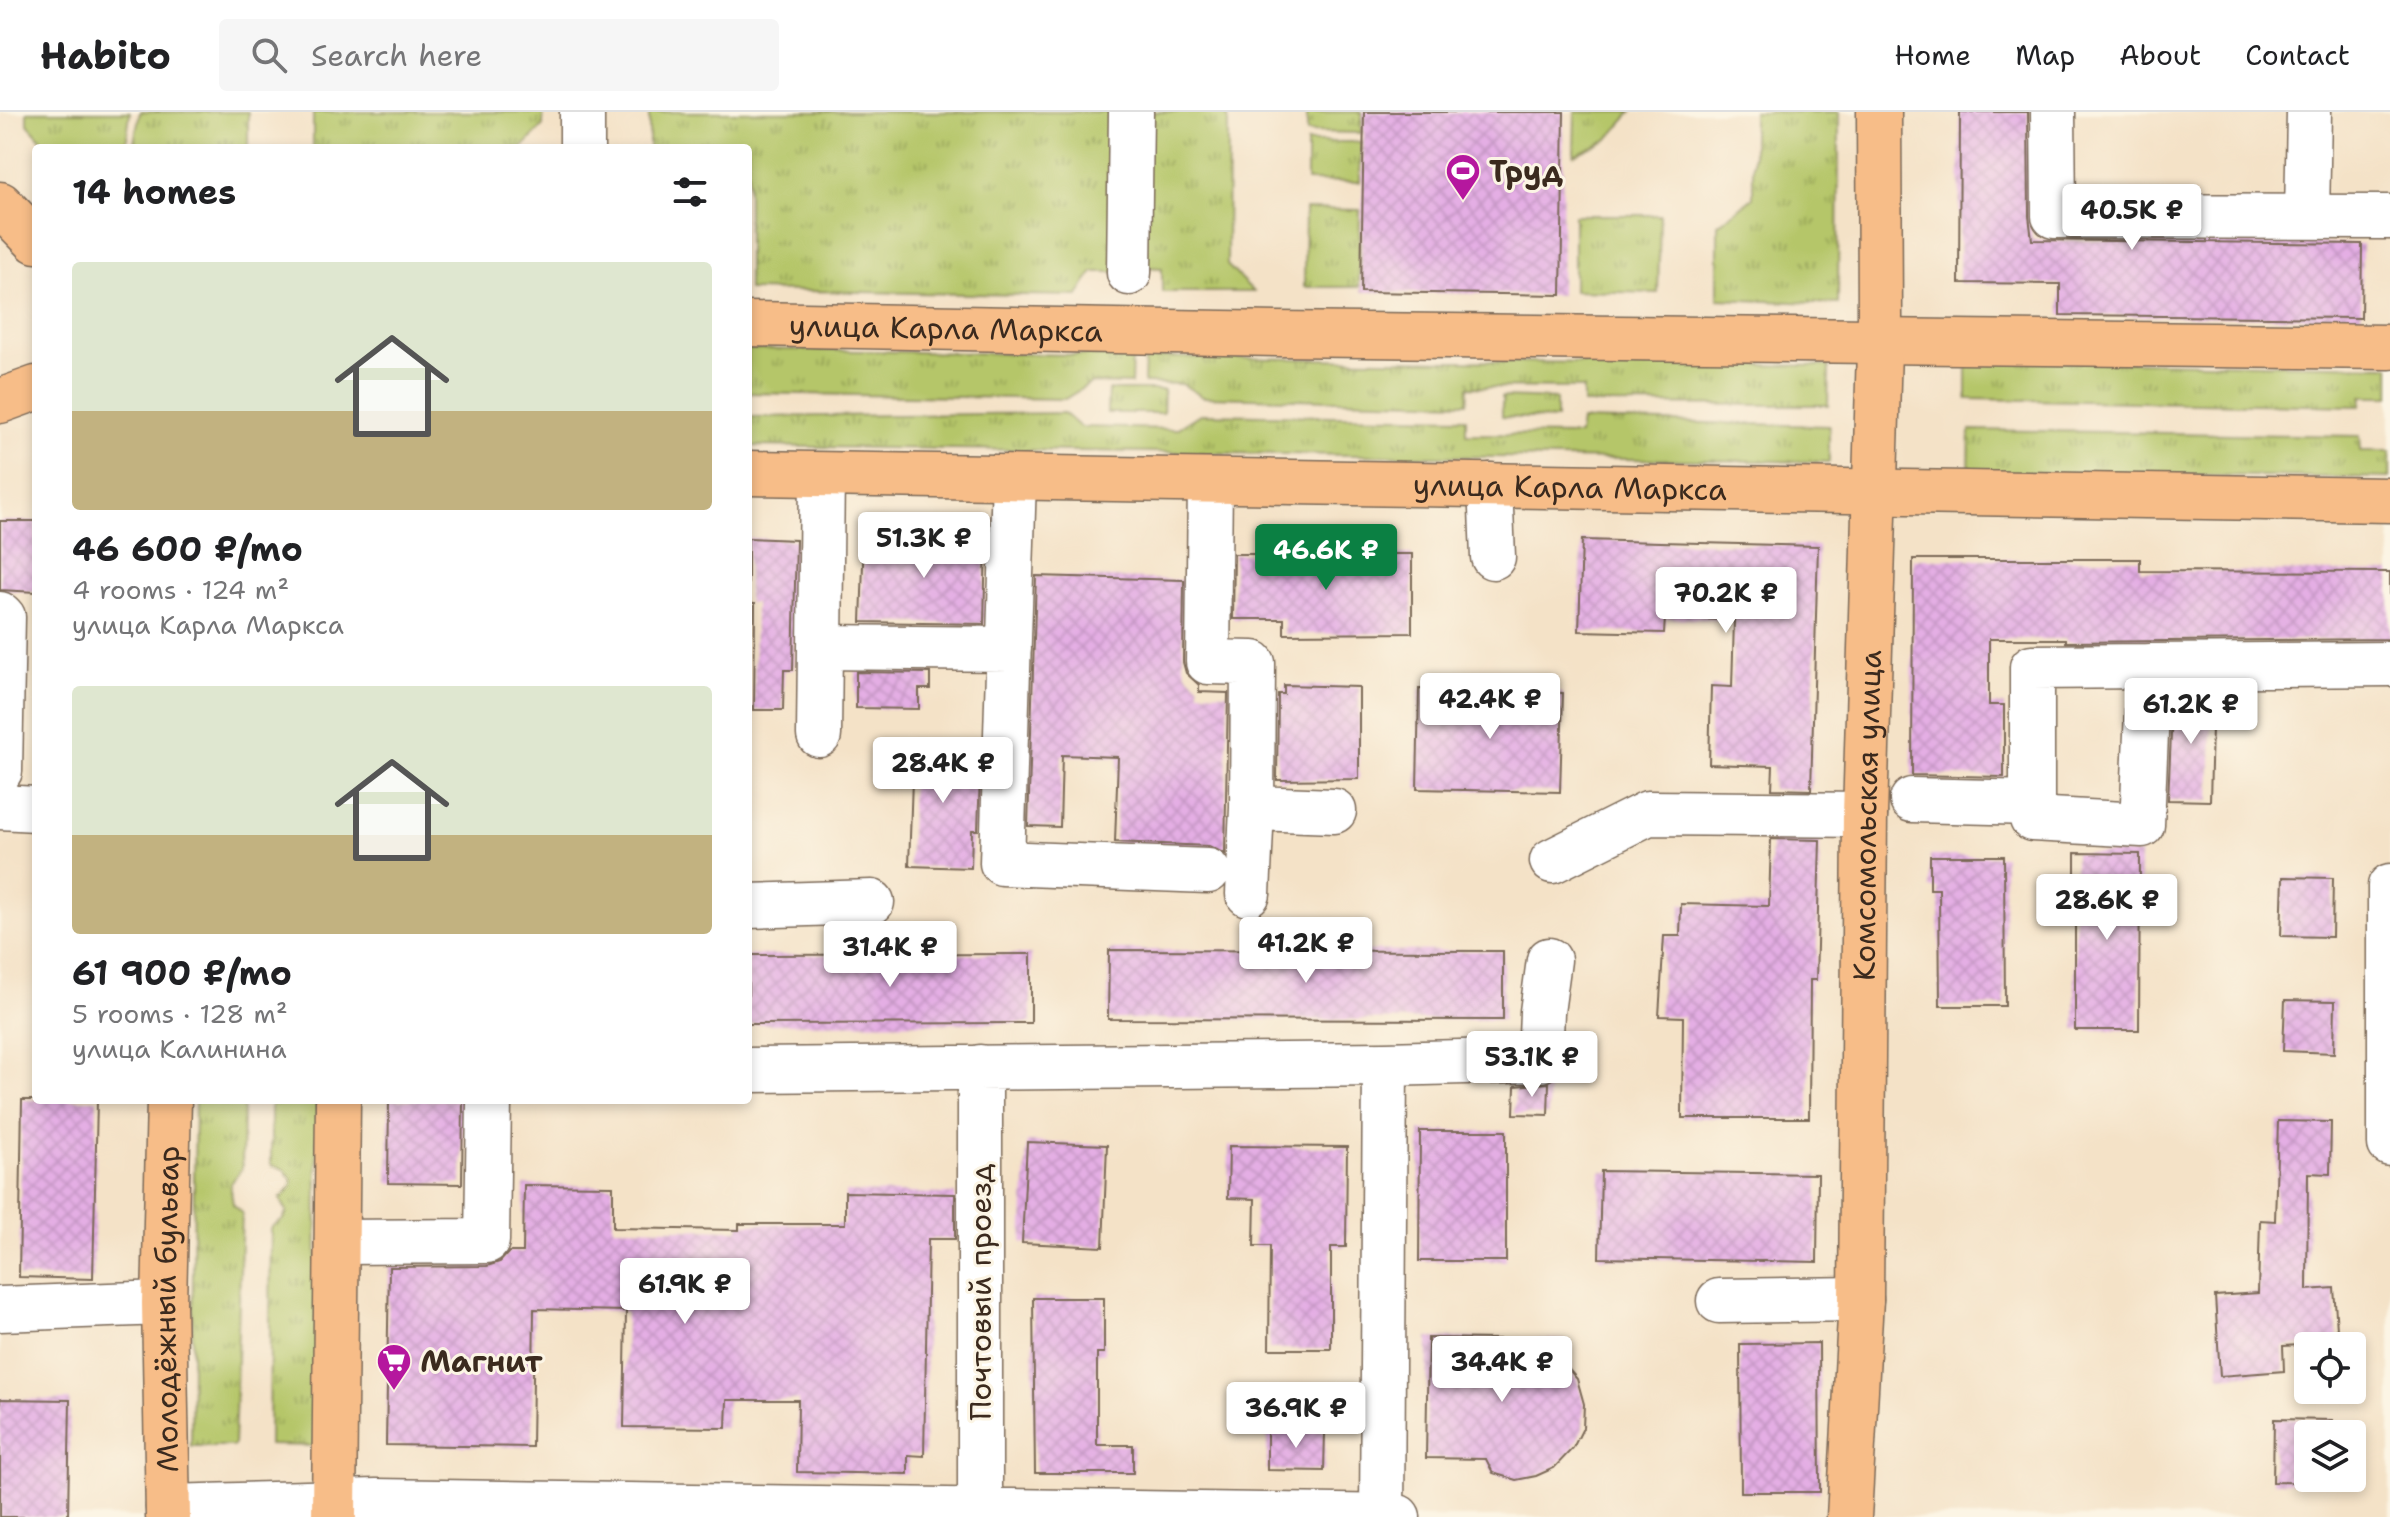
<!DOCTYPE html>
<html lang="en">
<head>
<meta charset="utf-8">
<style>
	body { margin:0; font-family:"Shantell Sans",sans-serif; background:#f6f6f6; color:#202124; height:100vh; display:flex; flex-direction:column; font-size:30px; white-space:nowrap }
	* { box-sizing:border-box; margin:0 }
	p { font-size:26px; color:#757577 }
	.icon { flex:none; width:44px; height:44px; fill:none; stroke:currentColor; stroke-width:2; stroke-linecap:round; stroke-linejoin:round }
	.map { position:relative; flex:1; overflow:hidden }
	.details { position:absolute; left:32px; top:32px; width:720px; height:960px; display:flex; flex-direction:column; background:#fff; border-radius:8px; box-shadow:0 4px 12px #0003 }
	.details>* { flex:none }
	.controls { position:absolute; left:2294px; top:1220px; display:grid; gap:16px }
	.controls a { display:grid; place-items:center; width:72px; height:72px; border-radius:8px; background:#fff; box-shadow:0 4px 12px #0003; font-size:40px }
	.price { position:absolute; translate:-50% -68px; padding:0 18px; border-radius:8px; background:#fff; color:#222; font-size:26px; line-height:52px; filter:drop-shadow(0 2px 4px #0008) }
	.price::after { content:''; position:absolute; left:50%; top:48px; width:24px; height:18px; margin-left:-12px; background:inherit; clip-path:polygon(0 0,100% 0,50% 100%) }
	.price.on { background:#0b8043; color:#fff }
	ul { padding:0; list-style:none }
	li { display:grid; align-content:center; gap:16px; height:424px; padding:0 40px }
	li span { display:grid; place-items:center; height:248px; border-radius:8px; color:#555 }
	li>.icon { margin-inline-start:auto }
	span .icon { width:144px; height:144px; fill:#fffc; stroke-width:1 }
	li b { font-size:34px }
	h2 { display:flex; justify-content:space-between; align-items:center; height:96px; padding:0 40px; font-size:34px }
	header { display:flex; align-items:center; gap:48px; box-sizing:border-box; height:112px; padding:0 40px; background:#fff; border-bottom:2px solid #e0e0e0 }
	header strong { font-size:38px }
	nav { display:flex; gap:44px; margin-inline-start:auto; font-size:28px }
	.search { width:560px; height:72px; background:#f6f6f6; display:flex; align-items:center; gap:20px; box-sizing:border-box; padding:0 28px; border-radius:8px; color:#757577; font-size:30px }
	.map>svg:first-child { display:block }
</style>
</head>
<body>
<header>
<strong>Habito</strong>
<div class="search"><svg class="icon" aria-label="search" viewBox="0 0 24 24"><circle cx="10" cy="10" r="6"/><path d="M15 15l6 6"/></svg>Search here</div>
<nav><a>Home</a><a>Map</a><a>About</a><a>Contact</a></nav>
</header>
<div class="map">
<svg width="2390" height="1405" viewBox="0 0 2390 1405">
	<defs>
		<pattern id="grass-tufts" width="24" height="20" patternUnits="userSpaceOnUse" patternTransform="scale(2)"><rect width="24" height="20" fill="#b5c669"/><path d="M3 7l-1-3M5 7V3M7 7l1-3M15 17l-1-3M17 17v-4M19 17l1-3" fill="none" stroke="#94a156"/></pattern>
		<pattern id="building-cross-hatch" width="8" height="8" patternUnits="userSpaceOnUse" patternTransform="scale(2)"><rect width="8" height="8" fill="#e4aee4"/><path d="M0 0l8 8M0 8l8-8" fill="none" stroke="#c496c3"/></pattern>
	</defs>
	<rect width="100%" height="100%" fill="#fcf5e5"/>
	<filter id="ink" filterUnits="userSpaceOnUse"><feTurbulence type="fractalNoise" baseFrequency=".0125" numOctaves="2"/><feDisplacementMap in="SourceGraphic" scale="16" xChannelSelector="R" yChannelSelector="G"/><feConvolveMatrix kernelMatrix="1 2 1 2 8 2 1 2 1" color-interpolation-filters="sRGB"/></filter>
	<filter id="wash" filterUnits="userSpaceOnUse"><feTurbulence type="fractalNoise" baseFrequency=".006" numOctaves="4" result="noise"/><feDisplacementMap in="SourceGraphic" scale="32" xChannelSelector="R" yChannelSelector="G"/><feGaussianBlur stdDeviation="1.8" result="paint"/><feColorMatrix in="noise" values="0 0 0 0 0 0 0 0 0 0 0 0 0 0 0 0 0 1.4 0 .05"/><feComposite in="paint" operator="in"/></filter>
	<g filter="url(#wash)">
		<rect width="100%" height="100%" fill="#f4e2c7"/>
		<!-- grass -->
		<path fill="url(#grass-tufts)" stroke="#787844" stroke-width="2" d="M27,0H130L126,34L49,36L27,11Z
			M140,0H248V36H133Z
			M313,0H543V14L522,36H313Z
			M649,0H1120L1119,160H1093L1078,184L748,178V36H649Z
			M1141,0H1224V3H1228L1227,153L1254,180H1162V156L1139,155Z
			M1307,0H1362L1361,21L1307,20Z
			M1575,0H1632L1607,28L1574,43Z
			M1753,0H1839L1838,192L1718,187V112L1753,86Z
			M1307,30H1361L1360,70L1307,69Z
			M1305,97L1360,98L1359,175H1304Z
			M1574,103H1660L1658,181L1574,179Z
			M748,237L1132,244L1131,272L1091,271L1065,287L748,281Z
			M1145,245L1829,254L1828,293L1583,292V276L1468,275L1467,291L1203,285L1182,272L1144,271Z
			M1967,247L2390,254V284H2362L2361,294L1967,287Z
			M1108,278H1164L1163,301H1107Z
			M1502,285L1556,287V307L1502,305Z
			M1064,301L1080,315L1176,317L1200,302L1466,306V322L1579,323L1581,308L1829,314V350L748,334V305Z
			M1970,318L2360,324L2361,339H2390V366L1969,360Z
			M195,988H243L242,1057L230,1072L233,1092L242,1101L234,1334H191Z
			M271,988H317L316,1334L269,1333L271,1116L283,1108L287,1100L280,1087L291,1076L292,1068L284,1057L271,1053Z"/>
		<g id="blocks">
			<!-- building -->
			<path fill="url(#building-cross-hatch)" d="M1364,0H1564L1561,183L1361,180Z
				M1960,0H2028L2029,104L2032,128L2362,132L2361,206L2060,203V172L1959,171Z
				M0,409H36V480L0,478Z
				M864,423L986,427L984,512L861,510Z
				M748,426L796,428L793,558H784L783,598H754L755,491H748Z
				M1582,428L1818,434L1811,678L1772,677L1773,654L1709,652L1711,574L1732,575L1734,508L1665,506L1664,521L1579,519Z
				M1234,442H1412V521L1284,522V507H1233Z
				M1913,447H2140V459L2390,460V527L2066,530V527H1989V593H2004V665L1912,663Z
				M1036,464L1184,468L1183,550L1186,561L1199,573V580L1228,581L1225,742L1209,734L1115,730L1118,645L1062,643L1060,715L1028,714Z
				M856,560L930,561V577H919V597L856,596Z
				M1284,573L1359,575V667L1277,668L1278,582H1284Z
				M1419,577L1563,581L1560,680L1417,677Z
				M2213,578L2210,689L2168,688L2173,579Z
				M905,634L981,636L978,718H972L971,756L909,754L912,667H905Z
				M1771,727L1820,728L1816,868H1810L1809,1006H1682L1683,905L1659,904L1664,824H1680L1681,792L1769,794Z
				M2075,741L2140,742L2139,918H2075Z
				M1930,744H2004L2005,894H1940L1939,777H1930Z
				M2283,765L2333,766L2332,825L2281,824Z
				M1109,838L1503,839V908L1108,907Z
				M1031,842V911L748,912V843Z
				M2285,888L2335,889L2334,941L2283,939Z
				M1549,971L1548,1003L1514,1002L1515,974Z
				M22,988H97L93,1167L19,1165Z
				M389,988H463L462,1072L388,1071Z
				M2278,1009L2331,1010L2330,1062L2308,1061L2307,1178L2334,1176L2338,1231L2283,1234L2284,1259L2220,1264L2215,1184L2258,1181L2260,1108L2275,1109Z
				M1420,1019H1506V1149H1419Z
				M1027,1030L1107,1033L1103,1135L1022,1131Z
				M1229,1034L1347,1035L1346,1135H1331V1237H1269L1270,1134H1254L1255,1087L1228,1086Z
				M1601,1059L1818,1062L1817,1150L1599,1146Z
				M524,1073L613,1074V1116L739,1118V1112H845V1080L955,1082V1127H928L924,1344L908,1343V1362L797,1360L798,1288H727L726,1316L624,1315L626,1199L534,1197L532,1335L386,1333L389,1155L487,1154L500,1150L509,1140H523Z
				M1033,1186H1104V1241H1097V1333H1133V1361H1035Z
				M1428,1226L1565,1228L1564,1252L1577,1267L1584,1292L1583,1316L1573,1336L1554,1356L1536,1364L1516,1368L1493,1361L1486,1347L1426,1346Z
				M1819,1231L1820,1380H1741L1740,1232Z
				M0,1287L70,1288L68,1405H0Z
				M2274,1307L2333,1308V1322H2308V1366H2332V1371L2273,1370Z
				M1267,1318L1325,1319L1324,1359L1267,1358Z"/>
		</g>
	</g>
	<g filter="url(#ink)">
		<use href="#blocks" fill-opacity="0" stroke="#7c6a59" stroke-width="2"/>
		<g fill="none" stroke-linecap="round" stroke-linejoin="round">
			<defs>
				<path id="minor" d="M2053,0L2054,104L2390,105
					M582,36V0
					M2307,104L2309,0
					M1129,161L1131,0
					M822,363L820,535L1009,537
					M1014,366L1002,751L1208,759
					M1210,369L1208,550L1253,551L1252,696L1248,782
					M1490,373L1493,445
					M0,502L3,505L0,659
					M2149,554L2142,713L2032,707V555L2390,552
					M819,623L820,535
					M1912,688L2032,691
					M0,695L36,697
					M1252,696L1334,699
					M1552,749L1648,701L1865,703
					M2390,774V1032
					M748,794L872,790
					M980,955V1405
					M748,958L1385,952L1540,948L1542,900L1549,848
					M337,1130L487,1129L489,988
					M1719,1189L1861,1187
					M0,1197L164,1191
					M168,1395L376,1389L1398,1405
					M1382,1405L1385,952"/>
				<g id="major">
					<path d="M0,92L36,129"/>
					<path id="s1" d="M748,212L1278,222L2390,235"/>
					<path d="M0,289L36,276"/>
					<path id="s2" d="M748,361L2390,388"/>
					<path id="s3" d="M168,1405L164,1191L169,988"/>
					<path d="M334,1405L338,988"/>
					<path id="s4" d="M1849,1405L1861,1187L1865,703L1880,204L1879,0"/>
				</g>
			</defs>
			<!-- minor casing -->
			<use href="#minor" stroke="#7c6a59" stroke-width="47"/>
			<!-- major casing -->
			<use href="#major" stroke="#7c6a59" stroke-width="47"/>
			<!-- minor -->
			<use href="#minor" stroke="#fff" stroke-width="44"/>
			<!-- major -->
			<use href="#major" stroke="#f7bd88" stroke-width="44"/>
		</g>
	</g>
	<!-- icons -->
	<defs>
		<symbol id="stadium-pin" viewBox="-11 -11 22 30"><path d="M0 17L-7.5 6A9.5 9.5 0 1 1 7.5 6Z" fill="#b5179e" stroke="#fcf5e5"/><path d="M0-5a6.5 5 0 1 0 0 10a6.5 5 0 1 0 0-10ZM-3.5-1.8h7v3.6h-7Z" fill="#fff"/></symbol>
		<symbol id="supermarket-pin" viewBox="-11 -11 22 30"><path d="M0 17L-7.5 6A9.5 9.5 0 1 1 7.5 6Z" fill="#b5179e" stroke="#fcf5e5"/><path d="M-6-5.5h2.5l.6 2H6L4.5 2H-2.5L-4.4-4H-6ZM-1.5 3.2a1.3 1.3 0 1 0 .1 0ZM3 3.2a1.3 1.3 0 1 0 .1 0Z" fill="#fff"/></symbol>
	</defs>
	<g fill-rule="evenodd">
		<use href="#stadium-pin" x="1443" y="39" width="40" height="54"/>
		<use href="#supermarket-pin" x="374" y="1229" width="40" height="54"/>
	</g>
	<g text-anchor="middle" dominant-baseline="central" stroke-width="6" stroke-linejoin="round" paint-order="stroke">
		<!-- poi labels -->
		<g font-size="30" font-weight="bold" fill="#3b2a1e" stroke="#fcf5e5" text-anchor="start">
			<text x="1489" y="59">Труд</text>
			<text x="420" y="1249">Магнит</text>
		</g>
		<!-- street labels -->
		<g font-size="30" fill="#3b2a1e" stroke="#fcf5e5">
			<text stroke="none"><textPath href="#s1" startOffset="198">улица Карла Маркса</textPath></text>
			<text stroke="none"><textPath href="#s2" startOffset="822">улица Карла Маркса</textPath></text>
			<text stroke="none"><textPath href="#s4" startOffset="702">Комсомольская улица</textPath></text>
			<text transform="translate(980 1180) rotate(-90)">Почтовый проезд</text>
			<text stroke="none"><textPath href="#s3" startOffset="208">Молодёжный бульвар</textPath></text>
		</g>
	</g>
</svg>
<div class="controls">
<a><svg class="icon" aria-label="locate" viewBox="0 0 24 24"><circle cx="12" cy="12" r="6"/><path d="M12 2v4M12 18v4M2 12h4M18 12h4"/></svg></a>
<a><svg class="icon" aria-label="layers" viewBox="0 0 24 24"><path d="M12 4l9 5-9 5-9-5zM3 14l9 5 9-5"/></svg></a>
</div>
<b class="price" style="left:2132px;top:140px">40.5K ₽</b>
<b class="price" style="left:924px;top:468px">51.3K ₽</b>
<b class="price on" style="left:1326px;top:480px">46.6K ₽</b>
<b class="price" style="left:1726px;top:523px">70.2K ₽</b>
<b class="price" style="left:1490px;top:629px">42.4K ₽</b>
<b class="price" style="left:2191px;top:634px">61.2K ₽</b>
<b class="price" style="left:943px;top:693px">28.4K ₽</b>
<b class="price" style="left:2107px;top:830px">28.6K ₽</b>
<b class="price" style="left:1306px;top:873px">41.2K ₽</b>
<b class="price" style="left:890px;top:877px">31.4K ₽</b>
<b class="price" style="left:1532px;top:987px">53.1K ₽</b>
<b class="price" style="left:685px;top:1214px">61.9K ₽</b>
<b class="price" style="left:1502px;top:1292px">34.4K ₽</b>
<b class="price" style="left:1296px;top:1338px">36.9K ₽</b>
<section class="details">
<h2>14 homes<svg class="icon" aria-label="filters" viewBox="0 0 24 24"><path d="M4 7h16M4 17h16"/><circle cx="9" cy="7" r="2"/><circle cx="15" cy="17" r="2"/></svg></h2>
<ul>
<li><span style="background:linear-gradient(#dfe7d0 60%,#c2b280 0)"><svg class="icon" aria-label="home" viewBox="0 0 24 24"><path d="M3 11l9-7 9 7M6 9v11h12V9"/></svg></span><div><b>46 600 ₽/mo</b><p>4 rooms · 124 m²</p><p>улица Карла Маркса</p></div></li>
<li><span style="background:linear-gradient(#dfe7d0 60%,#c2b280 0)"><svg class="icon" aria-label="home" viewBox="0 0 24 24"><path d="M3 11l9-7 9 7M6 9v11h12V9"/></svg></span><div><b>61 900 ₽/mo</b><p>5 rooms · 128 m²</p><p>улица Калинина</p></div></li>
</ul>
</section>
</div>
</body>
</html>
